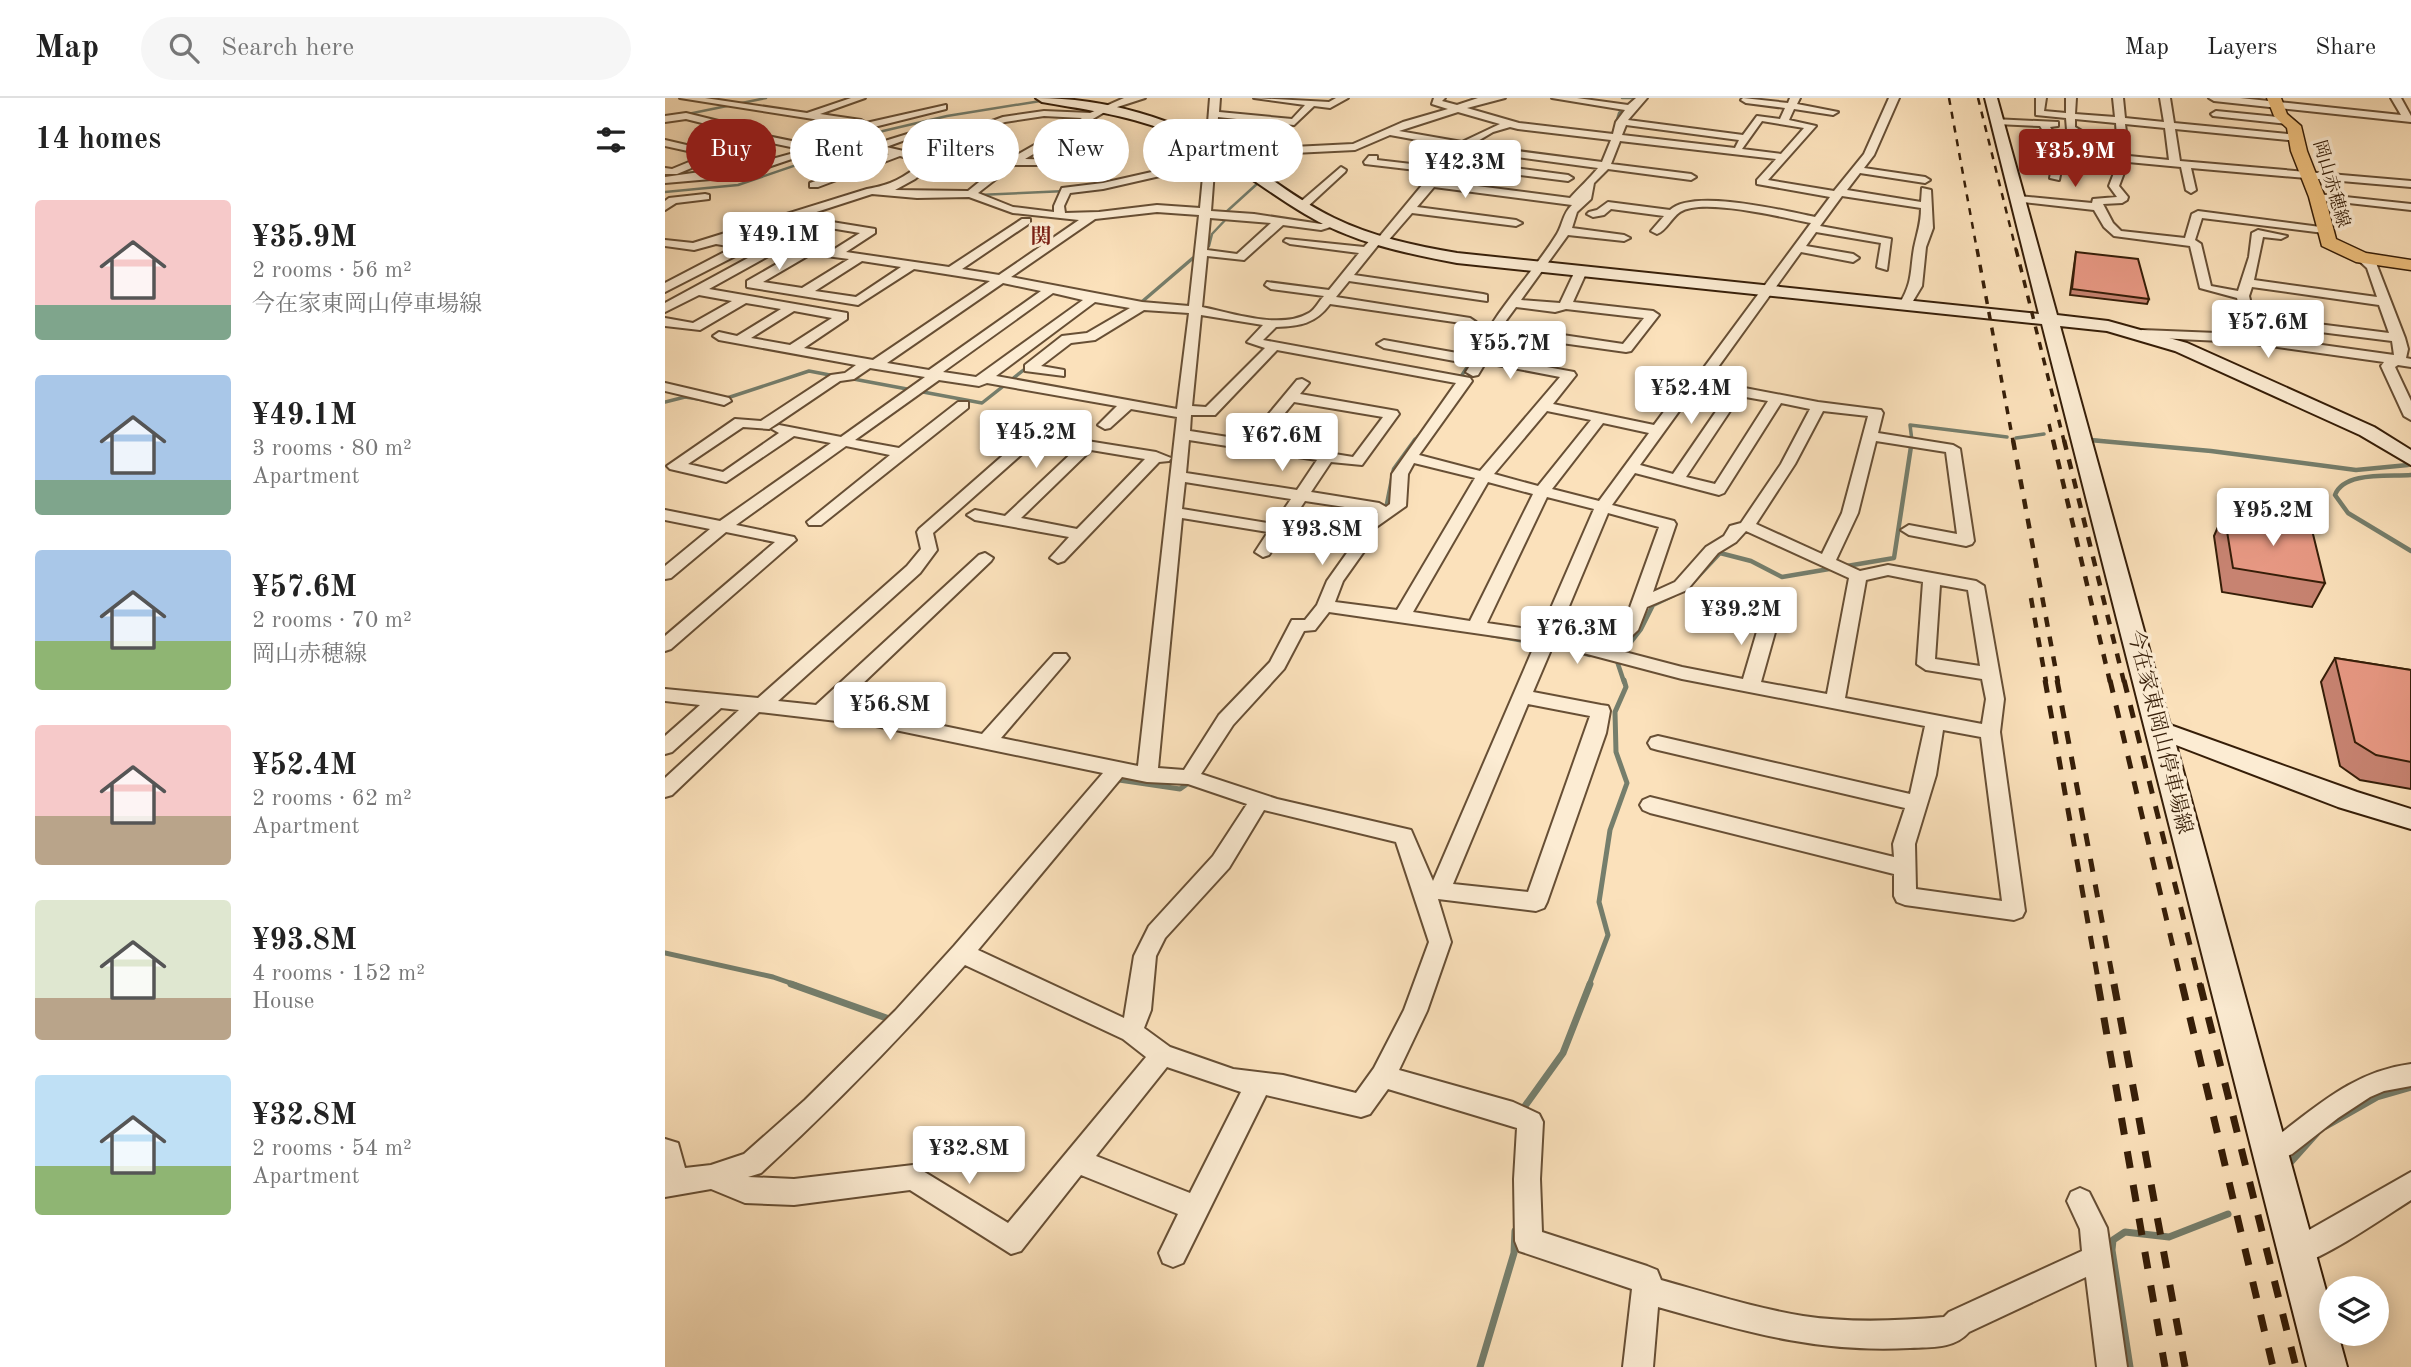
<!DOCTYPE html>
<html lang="en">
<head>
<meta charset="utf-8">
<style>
	body { margin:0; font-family:"Old Standard TT","Noto Serif JP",serif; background:#f6f6f6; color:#222; height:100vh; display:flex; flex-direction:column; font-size:26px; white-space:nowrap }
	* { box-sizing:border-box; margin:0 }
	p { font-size:23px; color:#767676 }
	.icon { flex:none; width:38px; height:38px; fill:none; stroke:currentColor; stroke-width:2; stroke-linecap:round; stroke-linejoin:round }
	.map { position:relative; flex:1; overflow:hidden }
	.sheet { display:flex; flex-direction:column; background:#fff; width:665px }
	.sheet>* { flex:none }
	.guide { position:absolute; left:21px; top:21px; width:665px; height:63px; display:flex; gap:14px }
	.tools { position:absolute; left:1654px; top:1178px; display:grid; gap:14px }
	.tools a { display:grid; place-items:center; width:70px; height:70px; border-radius:50%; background:#fff; box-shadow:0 4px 18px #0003; font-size:35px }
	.price { position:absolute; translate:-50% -60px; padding:0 16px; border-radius:7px; background:#fff; color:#222; font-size:23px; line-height:46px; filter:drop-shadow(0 2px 4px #0008) }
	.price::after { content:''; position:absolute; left:50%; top:42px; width:21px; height:16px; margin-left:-10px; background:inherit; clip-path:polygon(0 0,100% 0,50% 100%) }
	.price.active { background:#8f2418; color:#fff }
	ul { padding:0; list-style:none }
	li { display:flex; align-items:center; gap:21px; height:175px; padding:0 35px }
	li span { display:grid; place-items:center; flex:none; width:196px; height:140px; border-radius:7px; color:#555 }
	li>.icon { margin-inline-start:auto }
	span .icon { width:84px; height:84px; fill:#fffc; stroke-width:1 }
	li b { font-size:30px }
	h2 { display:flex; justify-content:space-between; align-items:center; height:84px; padding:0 35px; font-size:30px }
	.pill { padding:0 24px; border-radius:32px; background:#fff; box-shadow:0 4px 18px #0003; font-size:24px; line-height:63px }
	.pill.active { background:#8f2418; color:#fff }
	header { display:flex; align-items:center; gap:42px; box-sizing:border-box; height:98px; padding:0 35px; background:#fff; border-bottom:2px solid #e0e0e0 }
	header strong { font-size:33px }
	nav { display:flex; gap:38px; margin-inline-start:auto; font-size:24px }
	.search { width:490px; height:63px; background:#f6f6f6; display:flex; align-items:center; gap:18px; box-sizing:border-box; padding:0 24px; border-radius:38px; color:#767676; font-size:26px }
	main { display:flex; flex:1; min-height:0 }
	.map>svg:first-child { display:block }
</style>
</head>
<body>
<header>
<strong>Map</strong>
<div class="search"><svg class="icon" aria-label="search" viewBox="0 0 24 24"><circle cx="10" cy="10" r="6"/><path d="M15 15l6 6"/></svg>Search here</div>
<nav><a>Map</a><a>Layers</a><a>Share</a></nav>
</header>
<main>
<section class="sheet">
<h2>14 homes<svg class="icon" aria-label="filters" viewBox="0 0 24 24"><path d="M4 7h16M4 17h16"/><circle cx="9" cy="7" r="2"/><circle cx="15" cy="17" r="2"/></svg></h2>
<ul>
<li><span style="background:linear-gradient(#f6c9c9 75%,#7fa58c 0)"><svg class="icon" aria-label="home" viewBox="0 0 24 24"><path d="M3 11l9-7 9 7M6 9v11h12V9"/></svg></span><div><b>¥35.9M</b><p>2 rooms · 56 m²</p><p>今在家東岡山停車場線</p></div></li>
<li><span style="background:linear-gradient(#a9c7e8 75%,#7fa58c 0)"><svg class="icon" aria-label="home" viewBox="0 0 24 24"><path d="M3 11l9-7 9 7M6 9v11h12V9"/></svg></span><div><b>¥49.1M</b><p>3 rooms · 80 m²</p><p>Apartment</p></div></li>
<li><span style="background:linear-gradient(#a9c7e8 65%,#8fb573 0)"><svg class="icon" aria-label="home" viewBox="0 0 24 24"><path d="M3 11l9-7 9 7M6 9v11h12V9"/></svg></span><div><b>¥57.6M</b><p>2 rooms · 70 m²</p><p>岡山赤穂線</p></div></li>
<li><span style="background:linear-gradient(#f6c9c9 65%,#b9a48a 0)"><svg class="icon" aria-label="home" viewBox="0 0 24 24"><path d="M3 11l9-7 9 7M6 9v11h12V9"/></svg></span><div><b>¥52.4M</b><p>2 rooms · 62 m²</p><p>Apartment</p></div></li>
<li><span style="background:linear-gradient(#dfe7d0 70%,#b9a48a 0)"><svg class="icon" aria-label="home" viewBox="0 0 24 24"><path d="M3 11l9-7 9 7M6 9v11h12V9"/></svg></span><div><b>¥93.8M</b><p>4 rooms · 152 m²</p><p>House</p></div></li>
<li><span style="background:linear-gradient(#bfe0f5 65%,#8fb573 0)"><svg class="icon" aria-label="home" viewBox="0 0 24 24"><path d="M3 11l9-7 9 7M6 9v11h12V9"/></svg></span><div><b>¥32.8M</b><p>2 rooms · 54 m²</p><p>Apartment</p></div></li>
</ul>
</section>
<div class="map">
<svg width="1746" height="1269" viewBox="0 0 1746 1269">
	<rect width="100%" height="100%" fill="#fbe1bb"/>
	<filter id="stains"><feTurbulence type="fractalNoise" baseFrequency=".00286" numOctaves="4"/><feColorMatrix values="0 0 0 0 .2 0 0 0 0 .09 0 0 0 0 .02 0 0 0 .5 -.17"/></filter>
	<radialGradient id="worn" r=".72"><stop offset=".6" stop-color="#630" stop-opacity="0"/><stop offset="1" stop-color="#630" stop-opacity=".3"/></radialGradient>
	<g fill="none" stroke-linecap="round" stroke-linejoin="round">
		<!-- stream-far4 -->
		<path stroke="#757e6c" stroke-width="2.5" d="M957,0H973
			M18,17L101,0
			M946,41L954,15L960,9
			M550,65L560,63
			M599,79L633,54
			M0,94L73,87L181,50L218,33L282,18L394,0
			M313,97L401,93
			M560,115L593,85
			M0,148L28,151
			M544,148L547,136L564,118"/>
		<!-- stream-far3 -->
		<path stroke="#757e6c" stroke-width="3.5" d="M24,151H28
			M472,208L528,160
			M183,280L317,305L365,267
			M793,283L807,262
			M59,301L144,273L170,278
			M0,304L20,299L40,302
			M1351,340L1379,336
			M1425,342L1439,343
			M749,343L757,334
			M1247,343L1245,327L1342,339"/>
		<!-- stream-far2 -->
		<path stroke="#757e6c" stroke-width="4.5" d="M1425,342L1546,353L1691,372L1743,367
			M1746,377C1724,379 1679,373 1670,397L1683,415L1746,453
			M685,452L686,429L721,411L729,371L750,342
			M1026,486L1055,455L1086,463L1117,479L1229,460L1247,342
			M826,537L865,544
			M895,549L925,557
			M955,558L976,531L988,507L1009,497
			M952,563L959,584"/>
		<!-- stream-far1 -->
		<path stroke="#757e6c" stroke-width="5" d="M450,686L454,682L515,691L529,681
			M0,855L108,879L131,887
			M924,887L943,837L934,804L945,732L962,685L951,654L950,614L961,589L959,582"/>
		<!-- stream -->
		<path stroke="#757e6c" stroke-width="7" d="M126,886L227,922
			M859,1015L860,1008L898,955L925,886
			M1661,1028L1712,999L1746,989
			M1625,1065L1651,1036
			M815,1269L849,1155L850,1133
			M1465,1269L1447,1152L1448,1142L1460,1134L1504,1139L1563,1116"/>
		<defs>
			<path id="street" d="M15,0H40L142,15L186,0H200L155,16L196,22L201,25L281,7V11L201,31L186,40L210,46L262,30V34L221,49L243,54L338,19L379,13L425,15L459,0H480L443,12L360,61L406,62L411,65L410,67H349L313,95L348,109L389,114V108L397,90L438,85L540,62L545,0H555L554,14L627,21L640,7L589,0L664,4L671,0H683L665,10L649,8L629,27L553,19L546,113L589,116L656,126L669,123L675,126L656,132L618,127L579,162L542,158L537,209C567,215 615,232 644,215C650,212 654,203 659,198L606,191L600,187L602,184L664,192L694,155L625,146L619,143L621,141L699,149L708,139L715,138L768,74L700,66L699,64L704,58H712V62L772,69L791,49L725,37L690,52L608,56L565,64L560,61L561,59L608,50L688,46L738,24L783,11L767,6L769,0H780L777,3L792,7L813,0H840L802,10L854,25L948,36L951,24L960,12L887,0H912L963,7L971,0H982L963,22L1078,37L1092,18L1115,21L1120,10L1081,5L1076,2L1078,0L1123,5L1125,0H1135L1132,6L1173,14L1168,17L1129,11L1124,22L1151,28L1103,82L1169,93L1199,56L1224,0H1234L1209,57L1199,70L1260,79L1265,82L1260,85L1195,75L1182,92L1256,104L1257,90L1266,92L1268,130L1261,149L1257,188L1245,208L1241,209L1235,205C1248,183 1245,173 1249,150C1252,135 1256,126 1256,110L1177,98L1155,128L1226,141L1222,172L1212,169L1216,145L1151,134L1141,148L1188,156L1194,160L1188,164L1136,154L1043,283L1153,304L1216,312L1218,315L1213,335L1288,347L1295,351L1309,443L1307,446L1301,448L1244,437L1236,432L1244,427L1292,436L1281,354L1211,343L1193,415L1171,462L1195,473L1223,467L1311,483L1319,488L1339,601L1335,634L1360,813L1357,819L1349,822L1240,807L1232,804L1229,798V776L985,715L978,712L975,707L978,702L985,699L1229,759L1228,746L1240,710L993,652L986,650L983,645L986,640L993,638L1245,696L1260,628L1017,581L888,547L868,594L936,607L943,608L945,613L941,635L882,804L879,810L871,813L773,801L786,844L762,913L734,972L848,1004L874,1016L878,1024L875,1081L877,1134L982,1168L992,1172L996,1182C1043,1195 1090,1210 1138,1218C1184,1225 1233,1223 1279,1219L1284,1214L1417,1153L1415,1131L1402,1103L1406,1094L1415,1090L1424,1094L1442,1130L1462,1269H1432L1421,1179L1304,1234C1289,1251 1267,1249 1245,1250C1152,1255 1082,1234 993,1209L988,1269H958L967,1191L854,1153L850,1143L849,1081L852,1030L723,991L705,1016L696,1019L601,997L518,1165L508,1169L498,1165L494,1155L513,1116L416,1077L356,1153L346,1156L245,1092L129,1107L80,1105L46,1091L0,1099V1041L13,1045L20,1070L46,1067L79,1056L140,1002L230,913L289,848L438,675L206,627L94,614L7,697L0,699V680L74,612L56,610L7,654L0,656V638L35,607L0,603V591L93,600L242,468L256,451L252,434L254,431L383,318H393V324L268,435L272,452L255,475L113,603L151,607L314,457L320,455L328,460L326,463L172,610L206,613L317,636L389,556H401L404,560L401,564L336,640L473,668L512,319L466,311L445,330L440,331L433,327L452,308L322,285L314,288L274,282L190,342L234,350L293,304H303V310L156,427H144L142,424L225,357L181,348L71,427L129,439L131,442L6,551L0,553V538L110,444L61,434L6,480L0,481V468L45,431L0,422V412L55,423L166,345L129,338L61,384L5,371L2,368L70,321L96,323L166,277L180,275L191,267L54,242L48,238L54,234L72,238L116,211L81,205L35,232L0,228V220L28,225L67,203L34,197L0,214V205L94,154L82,152L0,194V185L69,149L51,146L29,152L0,148V142L28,145L202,91C226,87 239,80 258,64L235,58L153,89H145V85L224,56L207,54L177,44L103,69L46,81L0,85V79L84,67L53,59L12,76H0V70L7,71L41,57L0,48V42L30,49L69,33L21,21L0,24V18L21,15L82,30L83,34L151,48L193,28ZM793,14L835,26L797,44L734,33ZM379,18L417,20L345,61H319L342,45V41L306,35L340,24ZM1097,23L1139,30L1116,56L1077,51ZM961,27L1074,42L1070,50L957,37ZM845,29L853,31L946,42L937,64L806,47L828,34ZM73,38H74L140,52L96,64L52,53L45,55L41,51ZM296,40L330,45L305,61L254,57ZM955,43L1111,61L1092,82V86L1165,99L1150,119C1120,113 1028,90 1005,112L943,104L932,112L924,114L922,116L928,119L939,117L946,111L999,118L986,133L992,136C1002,132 1006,120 1015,114C1038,99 1119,120 1146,125L1029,283L1015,292L989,327L888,306L911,277L909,274L823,258L832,236L961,254L966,253L994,217L988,213L908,204L922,173L916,169L910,173L895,205L856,202L903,137L959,143L965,140L959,137L907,130L912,114L926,101L929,85L943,71L1026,82L1031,79L1026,76L946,66ZM799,52L933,70C923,82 915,89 905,100L773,83L783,68L903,83L908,80L903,77L787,62ZM268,66L335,67L303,93L230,92L250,81ZM539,68L535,110L492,107L434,114L400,115L399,108L405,95L438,91ZM769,89L907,107C898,115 898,126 892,136C866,178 830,212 809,258L719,242L712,246L719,250L806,266L801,274L808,278L813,277L819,267L827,266L895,279L815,373L754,357L807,283L805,280L598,242L611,229C635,228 650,226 665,206L810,227L811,224L805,220L671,199L684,183L822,203V197L818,196L689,177L714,146L721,145L747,115L851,128L857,125L851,122L752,109ZM207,96L252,100L304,99L348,115L414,122L334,177L297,171L365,125V121H357L284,169L181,154L210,135V131L136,119ZM492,114L534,117L524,208L477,204L346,179L430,121ZM545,120L606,125L572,156L542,152ZM124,122L129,124L195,135L168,152L105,150L64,142ZM107,156H129L82,183V189L193,207L249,171L325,183L208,262L139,250L182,221V215L44,191ZM146,156L184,161L137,190L98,184ZM197,163L236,169L191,199L150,193ZM338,185L376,193L264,272L222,265ZM388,195L418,202L311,279L278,274ZM430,204L465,210L422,235L397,238L360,267V273L399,278V272L376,268L406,245L430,242L479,212L524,215L512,311L331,278ZM851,209L890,214L901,211L979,220L958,246L837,228ZM129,213L167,220L125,247L86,240ZM536,217L598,227L582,244L600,250L541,309L527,308ZM612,252L791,285L727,376L725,406L721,409L714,405L646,394L666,364L697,367L734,316L732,313L635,296L644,285L637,281L632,282L582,342L525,333L526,317H550ZM205,270L260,279L176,339L114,327L107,331L114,335L58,374L23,366L78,329L104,331L175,283L189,281ZM1036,291L1063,296L1008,376L975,367L1025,298ZM1075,298L1103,303L1050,386L1021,379ZM629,304L718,319L688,359L596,344ZM1116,305L1145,311L1116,366L1076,425L1065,428L1059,438L1041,449L1010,484L988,494L1011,426L1009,423L947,407L970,375L1054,397L1059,395ZM882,313L926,322L873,388L829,376ZM1158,313L1203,318L1177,415L1157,456L1091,426L1130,366ZM938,325L984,335L934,403L887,391ZM524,342L652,362L632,392L521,375ZM749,365L810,380L732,512L670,504L678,483L700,452L707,432L741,408L743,376ZM520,384L626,401L609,426L517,411ZM823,384L868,396L805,523L748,514ZM882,399L929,411L876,533L822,525ZM640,403L713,414L692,430L684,452L662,483L652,507L640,522H627L605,564L554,617L519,672L493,670L517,420L603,434L590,454L598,459L604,457ZM943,415L994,429L959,526L936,548L892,537ZM1081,433L1184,480L1162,596L1096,584L1114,520L1105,515L1096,520L1078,581L1017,569L952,552L973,532L982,509L1022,492L1053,455L1071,444ZM1223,477L1258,484L1252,566L1261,572L1317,581L1321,601L1317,626L1180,600L1201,482ZM1275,487L1303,492L1315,568L1270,561ZM664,514L871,544L768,783L746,732L612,701L536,676L568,627L619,571L639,533L650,532ZM863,606L925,618L863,794L788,786ZM1278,632L1316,639L1337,803L1251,791L1250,746L1271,677ZM457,679L482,684L523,686L582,706L548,758L484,828L469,858L459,920L313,852ZM599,712L731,744L764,844L739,912L709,970L691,995L618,977L568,971L505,949L479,930L486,912L491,858L500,840L564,770ZM300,867L458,941L481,959L343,1125L248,1067L129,1081L83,1079L96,1075C168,1009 235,940 300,867ZM502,969L576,994L525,1095L431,1058Z
				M1371,0H1381L1379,13L1401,15V0H1411L1410,16L1450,19L1448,0H1458L1460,20L1499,24L1495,0H1505L1509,25L1633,37L1638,40L1633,43L1510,31L1515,63L1746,83V89L1526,70L1531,92L1526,95L1521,92L1516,69L1463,64L1454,88L1463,99L1462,102L1457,105L1438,106L1448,125L1456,133L1520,140L1527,116L1533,113L1663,130V134L1659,135L1537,120L1530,142L1536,146L1546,188L1573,193L1584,159L1587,135L1593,132L1622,138L1616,141L1598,139L1589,182L1712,199L1702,170L1691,160L1701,158L1711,165L1740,240L1743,251L1741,260L1746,261V269L1733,267L1730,269L1746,303V322L1739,318L1716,268L1719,264L1577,244L1472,239L1471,236L1477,232L1577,236L1729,257L1727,243L1591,226V235H1581L1572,200L1535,190L1525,148L1449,138L1439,129L1429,112L1349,103V99L1353,98L1427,105L1428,101L1452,99L1444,88L1454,62L1402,32L1401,20L1371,17ZM1410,21L1451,25L1453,54L1410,29ZM1460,26L1500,30L1504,62L1464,58ZM1587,189L1714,207L1724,235L1589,218L1584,198Z
				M1544,0H1575L1736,17L1726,0H1736L1746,18V24L1549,3Z
				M1551,13L1624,20L1629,23L1624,26L1548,18L1546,16Z
				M1328,21L1393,24V28L1385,29L1400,52L1394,82L1385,80L1390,52L1375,28L1331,26L1328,25Z
				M676,69L681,72L680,74L641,110H633V106Z
				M40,96L44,97V101L11,105L0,112V103L4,100Z
				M1652,96L1746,106V112L1648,101V97Z
				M0,285L64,300L66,303L59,307L0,293Z
				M397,339L491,354L506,360L504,363L494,364L399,463L393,465L385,460L404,439L310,422L302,417L310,412L340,418L412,350L392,346L390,343L392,340ZM426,352L480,361L412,431L356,420Z
				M1746,966V988L1719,993L1705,999L1673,1020L1627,1056L1604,1067L1595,1064L1591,1055C1596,1044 1606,1042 1616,1035C1657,1004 1692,973 1746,966Z
				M1746,1074V1102C1709,1126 1672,1152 1631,1169L1621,1165L1617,1155L1621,1145Z"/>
			<path id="secondary" d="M371,0C440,0 510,20 569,57C603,77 633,103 669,120C708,139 750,148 792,155L1374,216L1320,0H1332L1392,217L1443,223L1522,245L1709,329L1746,352V367L1695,337L1510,253L1442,233L1395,228L1505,627L1692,694L1746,711V731L1673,709L1511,647L1666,1211V1236H1673L1682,1269H1642L1377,226L792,165C739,155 686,144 640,116C596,90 558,57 512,37C469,18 423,12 377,4Z"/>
			<path id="primary" d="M1602,0H1616L1622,16L1636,28L1642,53L1660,99L1671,141L1701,155L1746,162V172L1691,164L1657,148L1644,99L1626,53L1622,30L1609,18Z"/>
		</defs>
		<!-- street casing -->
		<use href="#street" stroke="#674f35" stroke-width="4"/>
		<!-- secondary casing -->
		<use href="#secondary" stroke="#361e08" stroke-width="4"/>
		<!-- primary casing -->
		<use href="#primary" stroke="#361e08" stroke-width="3"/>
		<!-- street -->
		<use href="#street" fill="#fcecd3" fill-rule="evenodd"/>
		<!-- secondary -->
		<use href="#secondary" fill="#fcecd3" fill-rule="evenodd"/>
		<!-- primary -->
		<use href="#primary" fill="#eec07e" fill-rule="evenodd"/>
		<!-- rail-far4 -->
		<path stroke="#361e08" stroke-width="2.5" stroke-dasharray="7 7" stroke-linecap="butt" d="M1284,0L1312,152
			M1313,0L1351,152"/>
		<!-- rail-far3 -->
		<path stroke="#361e08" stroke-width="3.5" stroke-dasharray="8 8" stroke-linecap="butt" d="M1312,151L1348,343
			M1351,151L1399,343
			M1384,326L1388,343"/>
		<!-- rail-far2 -->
		<path stroke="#361e08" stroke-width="4.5" stroke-dasharray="10 10" stroke-linecap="butt" d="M1348,342L1393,584
			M1388,342L1445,584
			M1399,342L1459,584
			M1366,500L1381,584"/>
		<!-- rail-far1 -->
		<path stroke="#361e08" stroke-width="5" stroke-dasharray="13 13" stroke-linecap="butt" d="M1380,582L1434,887
			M1392,582L1449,887
			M1445,582L1517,887
			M1459,582L1535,887"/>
		<!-- rail -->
		<path stroke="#361e08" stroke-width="7" stroke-dasharray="17 17" stroke-linecap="butt" d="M1433,886L1500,1269
			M1449,886L1520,1269
			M1517,886L1608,1269
			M1535,886L1631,1269"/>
	</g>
	<!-- wall -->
	<path fill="#c78371" stroke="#361e08" stroke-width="2" d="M1411,154L1484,201L1482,206L1405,197Z
		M1559,415L1660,485L1647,509L1557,494L1549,438Z
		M1670,560L1746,572V691L1695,682L1675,668L1656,584Z"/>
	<!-- building -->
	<path fill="#e79883" stroke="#361e08" stroke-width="2" d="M1411,154L1473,161L1484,201L1407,191Z
		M1559,415L1646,428L1660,485L1568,470Z
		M1670,560L1746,572V664L1711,657L1690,644Z"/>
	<g text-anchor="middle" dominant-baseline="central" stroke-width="7" stroke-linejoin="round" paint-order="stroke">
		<!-- far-street labels -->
		<g font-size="18" fill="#361e08" stroke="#fcecd3">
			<text transform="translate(1666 86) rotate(74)">岡山赤穂線</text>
		</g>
		<!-- far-quarter labels -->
		<g font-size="21" font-weight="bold" fill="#7a1f14" stroke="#fcecd3">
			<text x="376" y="139">関</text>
		</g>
		<!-- street labels -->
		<g font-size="21" fill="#361e08" stroke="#fcecd3">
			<text transform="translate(1494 634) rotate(76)">今在家東岡山停車場線</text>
		</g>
	</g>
	<rect width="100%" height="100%" filter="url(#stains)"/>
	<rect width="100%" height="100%" fill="url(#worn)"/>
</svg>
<div class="tools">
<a><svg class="icon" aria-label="layers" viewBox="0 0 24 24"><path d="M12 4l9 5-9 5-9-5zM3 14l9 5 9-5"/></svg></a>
</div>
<b class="price active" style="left:1410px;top:91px">¥35.9M</b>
<b class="price" style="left:800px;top:102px">¥42.3M</b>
<b class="price" style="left:114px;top:174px">¥49.1M</b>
<b class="price" style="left:1603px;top:262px">¥57.6M</b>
<b class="price" style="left:845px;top:283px">¥55.7M</b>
<b class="price" style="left:1026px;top:328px">¥52.4M</b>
<b class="price" style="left:371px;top:372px">¥45.2M</b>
<b class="price" style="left:617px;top:375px">¥67.6M</b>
<b class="price" style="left:1608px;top:450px">¥95.2M</b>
<b class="price" style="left:657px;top:469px">¥93.8M</b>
<b class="price" style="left:1076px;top:549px">¥39.2M</b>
<b class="price" style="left:912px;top:568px">¥76.3M</b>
<b class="price" style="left:225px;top:644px">¥56.8M</b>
<b class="price" style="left:304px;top:1088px">¥32.8M</b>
<div class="guide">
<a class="pill active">Buy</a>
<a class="pill">Rent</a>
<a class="pill">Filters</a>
<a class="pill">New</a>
<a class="pill">Apartment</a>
</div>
</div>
</main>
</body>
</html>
